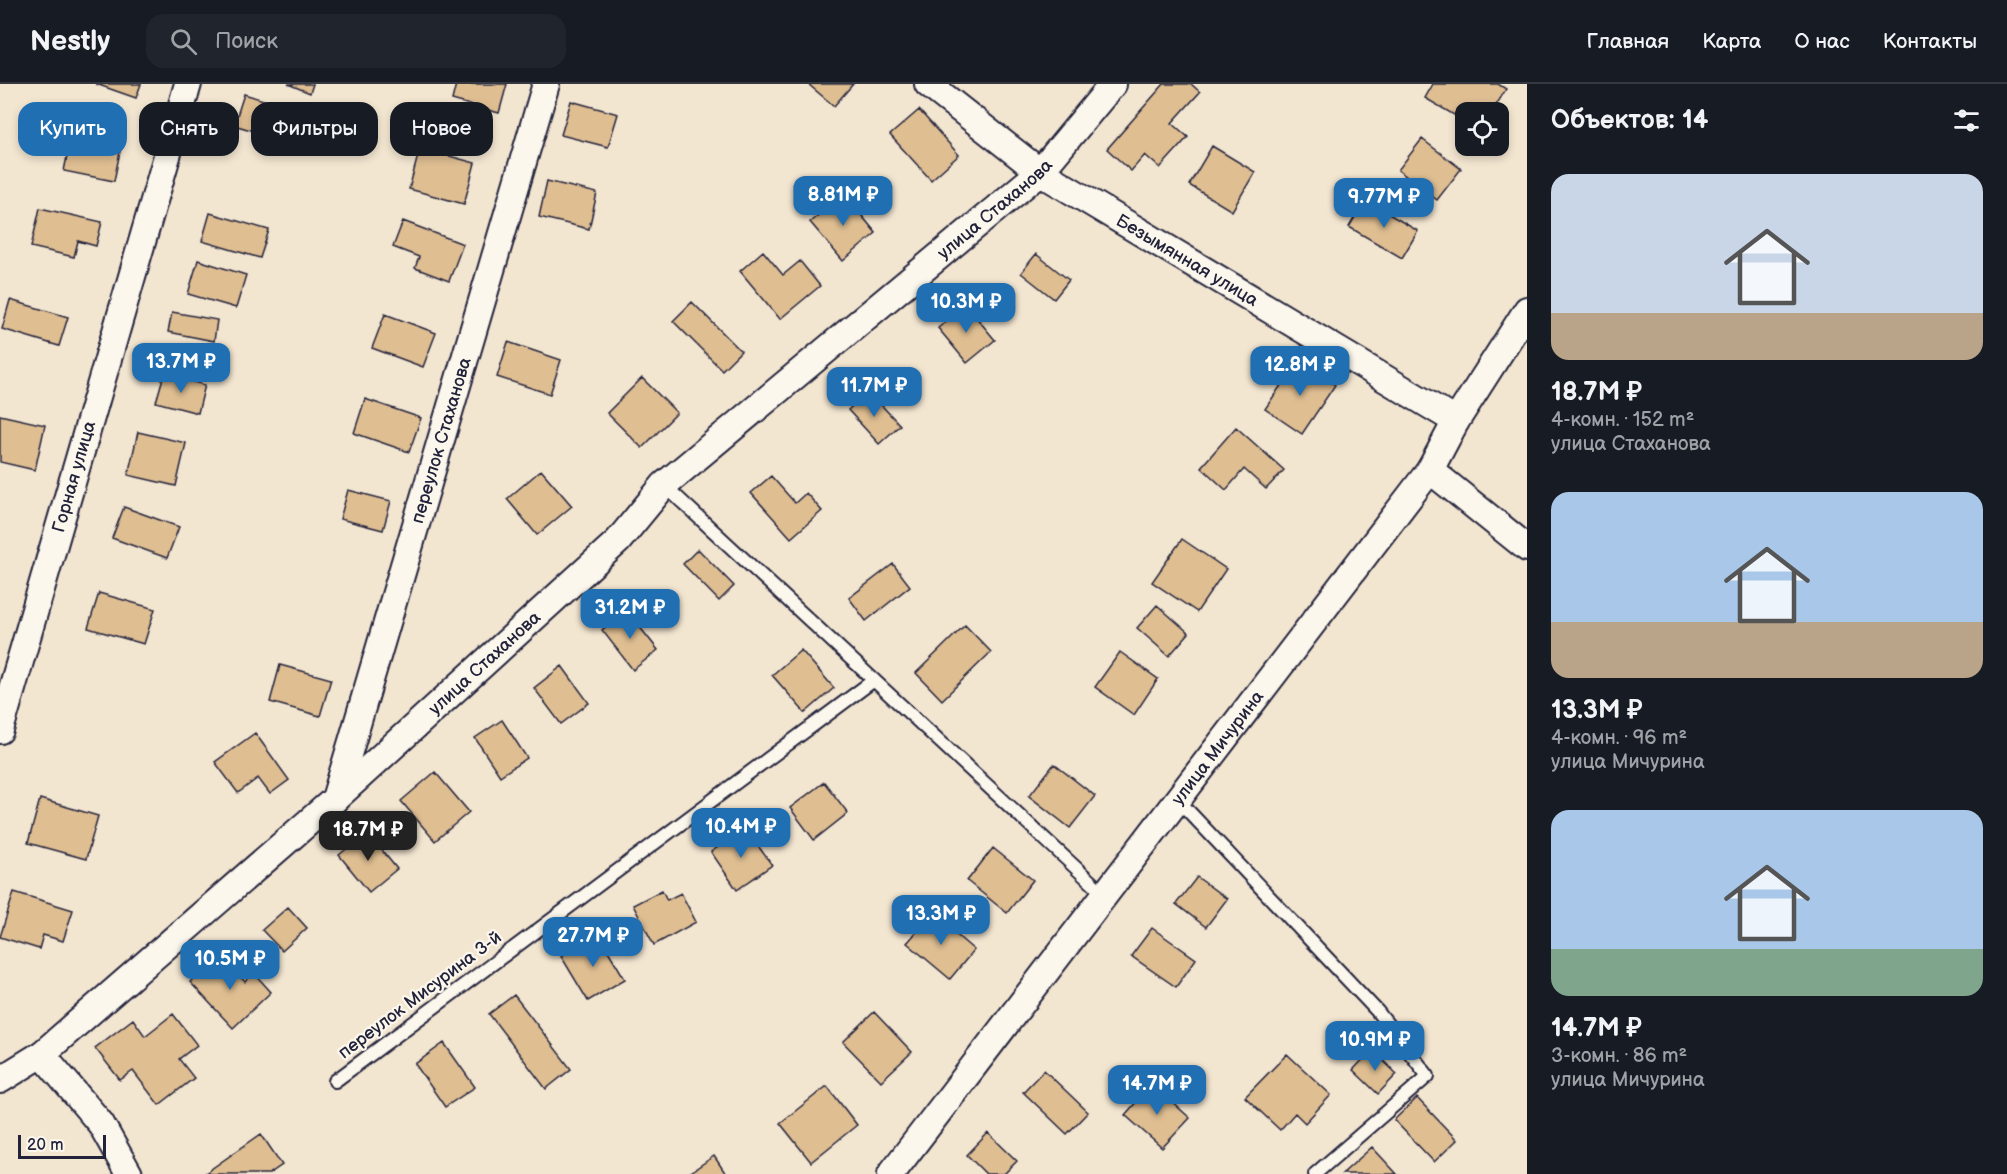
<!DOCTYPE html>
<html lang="ru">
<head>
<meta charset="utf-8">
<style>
	body { margin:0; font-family:"Balsamiq Sans",sans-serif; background:#20242c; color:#f1f3f6; height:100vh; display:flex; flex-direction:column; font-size:22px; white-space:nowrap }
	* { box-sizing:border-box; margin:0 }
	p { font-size:20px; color:#9ea1a6 }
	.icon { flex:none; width:33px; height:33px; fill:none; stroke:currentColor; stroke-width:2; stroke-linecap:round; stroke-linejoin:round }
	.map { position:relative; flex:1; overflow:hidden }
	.sheet { display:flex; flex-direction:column; background:#171b24; width:480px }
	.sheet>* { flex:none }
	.banner { position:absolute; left:18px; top:18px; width:570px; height:54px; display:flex; gap:12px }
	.fabs { position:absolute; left:1455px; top:18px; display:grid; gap:12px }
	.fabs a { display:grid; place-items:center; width:54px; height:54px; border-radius:12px; background:#171b24; box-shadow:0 3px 9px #0003; font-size:30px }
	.scale { position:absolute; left:18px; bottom:15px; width:88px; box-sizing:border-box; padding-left:6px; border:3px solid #22223b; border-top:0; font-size:16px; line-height:21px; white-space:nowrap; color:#22223b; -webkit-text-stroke:4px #fbf7ec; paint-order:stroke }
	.price { position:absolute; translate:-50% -51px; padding:0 14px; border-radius:12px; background:#1f6fb2; color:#fff; font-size:20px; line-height:39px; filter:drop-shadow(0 2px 3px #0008) }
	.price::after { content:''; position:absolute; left:50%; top:36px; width:18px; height:14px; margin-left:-9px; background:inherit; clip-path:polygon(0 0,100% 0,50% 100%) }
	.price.selected { background:#222; color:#fff }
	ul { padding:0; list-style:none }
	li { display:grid; align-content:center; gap:12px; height:318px; padding:0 24px }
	li span { display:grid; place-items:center; height:186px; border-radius:18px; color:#555 }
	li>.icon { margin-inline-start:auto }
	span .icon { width:108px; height:108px; fill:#fffc; stroke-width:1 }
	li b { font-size:26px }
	h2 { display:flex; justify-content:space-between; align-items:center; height:72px; padding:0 24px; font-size:26px }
	.chip { padding:0 21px; border-radius:18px; background:#171b24; box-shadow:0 3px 9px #0003; font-size:21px; line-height:54px }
	.chip.selected { background:#1f6fb2; color:#fff }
	header { display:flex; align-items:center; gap:36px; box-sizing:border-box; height:84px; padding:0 30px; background:#171b24; border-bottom:2px solid #363941 }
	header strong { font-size:28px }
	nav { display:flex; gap:33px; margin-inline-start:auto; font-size:21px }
	.search { width:420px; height:54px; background:#20242c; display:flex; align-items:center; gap:15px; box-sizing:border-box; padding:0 21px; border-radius:18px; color:#9ea1a6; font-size:22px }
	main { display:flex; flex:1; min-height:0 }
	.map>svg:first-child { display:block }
</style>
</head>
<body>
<header>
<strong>Nestly</strong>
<div class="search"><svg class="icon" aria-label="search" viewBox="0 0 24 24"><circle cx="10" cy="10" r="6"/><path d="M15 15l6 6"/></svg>Поиск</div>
<nav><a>Главная</a><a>Карта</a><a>О нас</a><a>Контакты</a></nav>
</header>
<main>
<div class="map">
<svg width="1527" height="1090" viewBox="0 0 1527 1090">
	<rect width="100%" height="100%" fill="#f3e6d1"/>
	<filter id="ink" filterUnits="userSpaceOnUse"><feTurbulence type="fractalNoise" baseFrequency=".0167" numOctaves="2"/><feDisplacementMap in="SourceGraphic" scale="12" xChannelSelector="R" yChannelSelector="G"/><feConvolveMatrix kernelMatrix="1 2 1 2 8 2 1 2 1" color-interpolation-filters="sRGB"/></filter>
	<g filter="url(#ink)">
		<!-- building -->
		<path fill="#dfbe92" stroke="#22223b" stroke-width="1.5" d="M96,0H141L136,14Z
			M288,0H313L310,9Z
			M456,0H507L499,29L452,16Z
			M808,0H853L834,22Z
			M1164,0H1191L1200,8L1172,39L1188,53L1160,84L1145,71L1131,87L1107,65Z
			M1433,0H1498L1506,5L1492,28H1466V38L1425,14Z
			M244,10L310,30L301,61L234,41Z
			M571,17L618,30L608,63L561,51Z
			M919,26L959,71L931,96L890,51Z
			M71,53L121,63L114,97L64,87Z
			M1422,55L1461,85L1437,116L1398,86Z
			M1212,62L1255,88L1232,127L1189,101Z
			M420,64L475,79L464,120L409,105Z
			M547,97L597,109L589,145L539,133Z
			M844,110L876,149L843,177L810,138Z
			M1365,116L1418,147L1402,174L1349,143Z
			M40,124L102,138L96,162L78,157L74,173L31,163Z
			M210,129L269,146L260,174L202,157Z
			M403,137L463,160L449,197L415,184L419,173L393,163Z
			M763,167L783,191L800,177L820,202L780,235L740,187Z
			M1036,170L1069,196L1054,215L1021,189Z
			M198,176L246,191L236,224L188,210Z
			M10,216L68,233L59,262L2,245Z
			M692,218L741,267L722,286L673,237Z
			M966,221L995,256L967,279L938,244Z
			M172,228L217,236L214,257L168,248Z
			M385,230L436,249L423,283L372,264Z
			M508,258L561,276L550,310L497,293Z
			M1298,276L1335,301L1302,350L1265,325Z
			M164,290L205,301L198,329L156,318Z
			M642,294L677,329L642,364L607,329Z
			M868,307L900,341L879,360L848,326Z
			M365,315L421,334L409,368L354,349Z
			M0,331L45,341L35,386L0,378Z
			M1236,343L1284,386L1266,405L1244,385L1226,406L1201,383Z
			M138,348L186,359L176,402L128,391Z
			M541,386L572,422L537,451L507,415Z
			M771,392L795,419L806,409L822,427L791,454L751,409Z
			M348,406L391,417L383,446L340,435Z
			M124,423L179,443L167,474L112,454Z
			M1182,455L1226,485L1197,528L1152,498Z
			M698,465L734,502L719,517L683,480Z
			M893,480L910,502L866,537L849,514Z
			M99,509L155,525L144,560L88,544Z
			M1157,521L1189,549L1169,572L1137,544Z
			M627,527L658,566L633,586L602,546Z
			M965,541L991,568L942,616L916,589Z
			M801,566L834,604L805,629L772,591Z
			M1120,568L1158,595L1134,631L1095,603Z
			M280,581L331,595L320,632L270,618Z
			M562,582L589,619L561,640L534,604Z
			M502,636L527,674L500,692L475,654Z
			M255,649L289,696L270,710L258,694L238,709L215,678Z
			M1054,680L1095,712L1070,744L1029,712Z
			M435,688L469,728L435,757L401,717Z
			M824,698L848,729L814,756L790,724Z
			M40,715L98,732L86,775L28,759Z
			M745,744L772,781L737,806L711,768Z
			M367,748L397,785L369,808L339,771Z
			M993,764L1033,796L1007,829L967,797Z
			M1197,793L1227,815L1206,843L1176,820Z
			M662,806L667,816L681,809L696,838L654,861L633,821Z
			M14,808L73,826L63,857L43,851L39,865L0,853Z
			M288,823L307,844L282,867L262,846Z
			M932,830L974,866L950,895L907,859Z
			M1152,844L1196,875L1176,903L1131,872Z
			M598,850L625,895L588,917L561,872Z
			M219,870L245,898L254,889L271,908L233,944L190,898Z
			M514,911L571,985L546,1005L489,930Z
			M874,928L912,968L881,997L843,958Z
			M173,930L197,961L179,975L194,994L159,1021L133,987L120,996L95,964L133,935L145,952Z
			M444,959L475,1003L445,1023L415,980Z
			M1372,966L1397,990L1378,1010L1353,986Z
			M1287,970L1331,1011L1305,1039L1295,1029L1280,1046L1245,1013Z
			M1044,986L1088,1028L1067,1050L1023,1008Z
			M1152,1000L1190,1034L1162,1064L1125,1031Z
			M827,1002L857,1041L811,1078L780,1039Z
			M1417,1014L1457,1056L1434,1078L1394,1036Z
			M988,1049L1017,1077L1004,1090H986L967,1071Z
			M261,1050L282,1081L269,1090H204Z
			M1372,1063L1397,1090H1342Z
			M714,1072L726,1090H688Z"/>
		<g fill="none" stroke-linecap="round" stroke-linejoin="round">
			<defs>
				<path id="service" d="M664,401L1104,810
					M1178,716L1377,927L1428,992L1315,1090
					M335,997L874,596"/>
				<g id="minor">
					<path id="s1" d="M928,0L1040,88L1456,337"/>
					<path d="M1430,386L1527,464"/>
					<path id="s2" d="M0,646L188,0"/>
					<path id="s3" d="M335,715L546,0"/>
					<path d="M42,970L101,1040L129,1090"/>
					<path id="s4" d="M0,996L42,970L335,715L618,457L664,401L1040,88L1113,0"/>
					<path id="s5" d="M891,1090L1430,386L1456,337L1527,226"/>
				</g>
			</defs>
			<!-- service casing -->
			<use href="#service" stroke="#22223b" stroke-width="16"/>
			<!-- minor casing -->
			<use href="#minor" stroke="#22223b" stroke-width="30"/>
			<!-- service -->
			<use href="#service" stroke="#fbf7ec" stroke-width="12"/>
			<!-- minor -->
			<use href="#minor" stroke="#fbf7ec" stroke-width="26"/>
		</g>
	</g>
	<g text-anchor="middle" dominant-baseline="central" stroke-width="4.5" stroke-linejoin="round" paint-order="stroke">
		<!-- street labels -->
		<g font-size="18" fill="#22223b" stroke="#fbf7ec">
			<text stroke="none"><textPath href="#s4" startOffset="1324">улица Стаханова</textPath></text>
			<text stroke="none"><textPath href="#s1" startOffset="314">Безымянная улица</textPath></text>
			<text stroke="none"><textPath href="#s3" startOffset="374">переулок Стаханова</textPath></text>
			<text stroke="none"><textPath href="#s2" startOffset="264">Горная улица</textPath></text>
			<text stroke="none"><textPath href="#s4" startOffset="640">улица Стаханова</textPath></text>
			<text stroke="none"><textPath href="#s5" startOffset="537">улица Мичурина</textPath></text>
			<text transform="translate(420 911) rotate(-37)">переулок Мисурина 3-й</text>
		</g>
	</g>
</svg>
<div class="fabs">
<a><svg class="icon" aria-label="locate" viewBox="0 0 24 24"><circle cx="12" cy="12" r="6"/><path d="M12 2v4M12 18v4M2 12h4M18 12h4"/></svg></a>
</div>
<div class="scale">20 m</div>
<b class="price" style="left:843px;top:143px">8.81M ₽</b>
<b class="price" style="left:1384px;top:145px">9.77M ₽</b>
<b class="price" style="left:966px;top:250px">10.3M ₽</b>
<b class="price" style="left:181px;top:310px">13.7M ₽</b>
<b class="price" style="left:1300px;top:313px">12.8M ₽</b>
<b class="price" style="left:874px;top:334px">11.7M ₽</b>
<b class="price" style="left:630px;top:556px">31.2M ₽</b>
<b class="price" style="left:741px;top:775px">10.4M ₽</b>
<b class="price selected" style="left:368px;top:778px">18.7M ₽</b>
<b class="price" style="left:941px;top:862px">13.3M ₽</b>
<b class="price" style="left:593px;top:884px">27.7M ₽</b>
<b class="price" style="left:230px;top:907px">10.5M ₽</b>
<b class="price" style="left:1375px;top:988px">10.9M ₽</b>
<b class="price" style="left:1157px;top:1032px">14.7M ₽</b>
<div class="banner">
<a class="chip selected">Купить</a>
<a class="chip">Снять</a>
<a class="chip">Фильтры</a>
<a class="chip">Новое</a>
</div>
</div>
<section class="sheet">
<h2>Объектов: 14<svg class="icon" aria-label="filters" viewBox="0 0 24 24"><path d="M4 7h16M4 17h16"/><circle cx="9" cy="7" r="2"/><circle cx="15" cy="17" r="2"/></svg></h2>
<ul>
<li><span style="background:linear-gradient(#c9d6e8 75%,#b9a48a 0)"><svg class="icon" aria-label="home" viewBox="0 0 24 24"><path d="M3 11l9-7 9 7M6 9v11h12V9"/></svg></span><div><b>18.7M ₽</b><p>4-комн. · 152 m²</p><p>улица Стаханова</p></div></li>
<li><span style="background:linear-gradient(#a9c7e8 70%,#b9a48a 0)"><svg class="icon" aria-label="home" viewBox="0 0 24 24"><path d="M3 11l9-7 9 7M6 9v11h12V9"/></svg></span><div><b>13.3M ₽</b><p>4-комн. · 96 m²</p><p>улица Мичурина</p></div></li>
<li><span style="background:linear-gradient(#a9c7e8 75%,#7fa58c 0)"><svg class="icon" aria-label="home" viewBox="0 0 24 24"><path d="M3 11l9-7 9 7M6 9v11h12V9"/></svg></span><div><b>14.7M ₽</b><p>3-комн. · 86 m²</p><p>улица Мичурина</p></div></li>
</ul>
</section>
</main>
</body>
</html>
